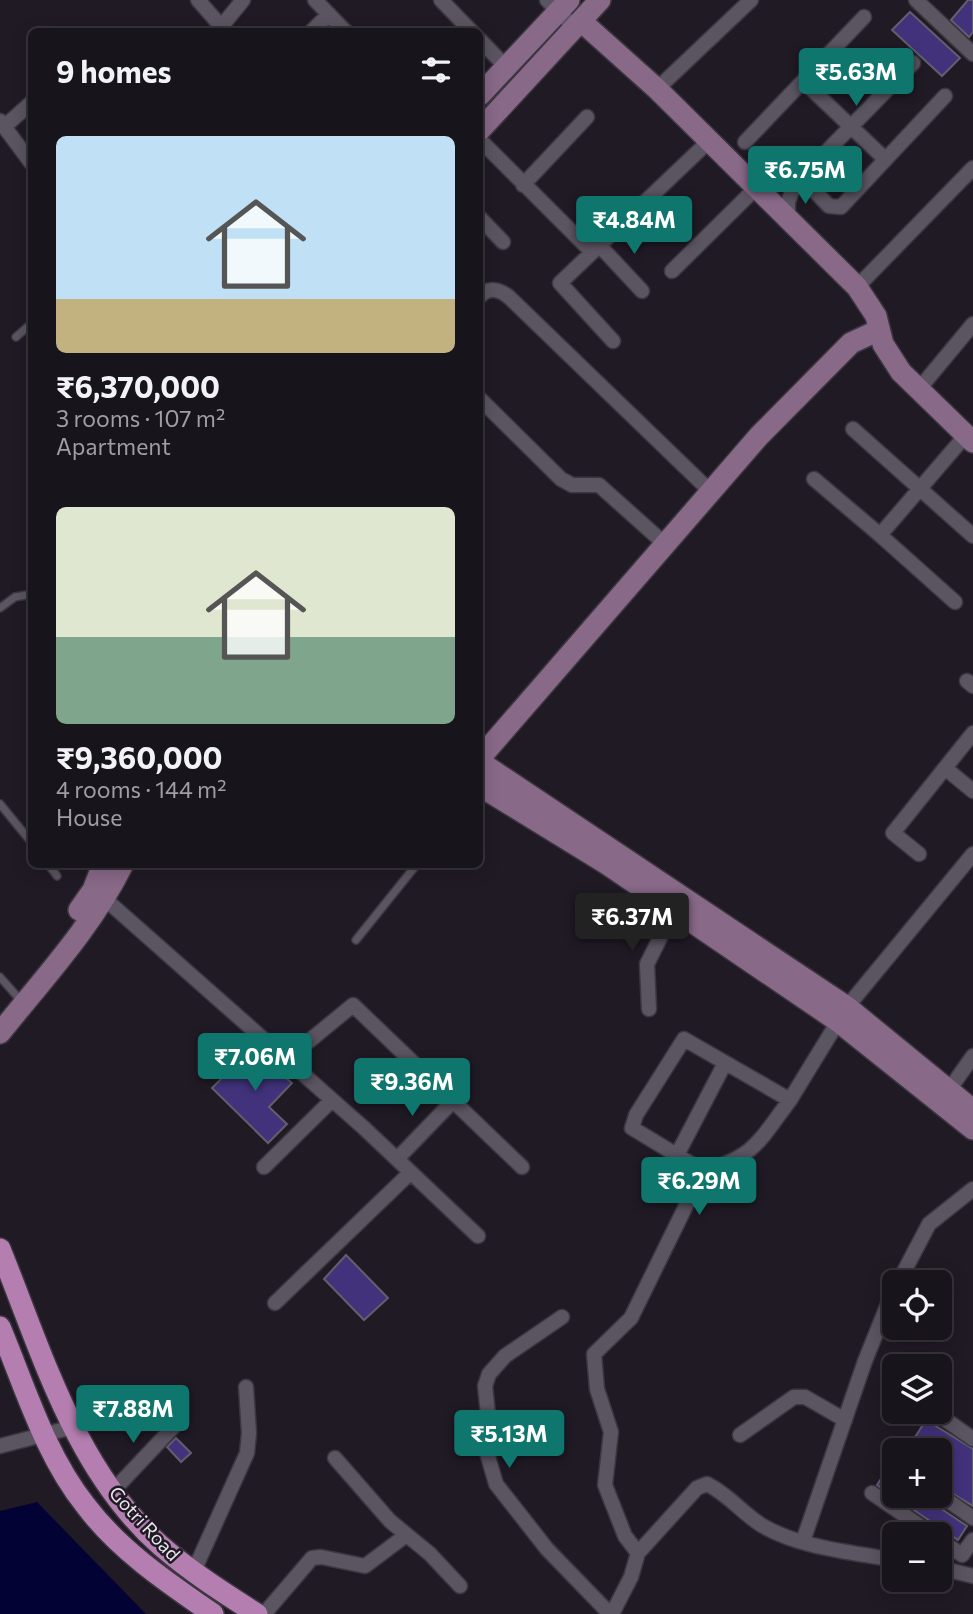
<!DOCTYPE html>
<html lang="en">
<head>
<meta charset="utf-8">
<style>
	body { margin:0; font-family:Commissioner,sans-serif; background:#252129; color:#f1f3f6; height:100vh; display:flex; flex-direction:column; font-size:26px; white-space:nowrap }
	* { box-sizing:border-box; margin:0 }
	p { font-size:23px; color:#9f9ea3 }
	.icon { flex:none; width:38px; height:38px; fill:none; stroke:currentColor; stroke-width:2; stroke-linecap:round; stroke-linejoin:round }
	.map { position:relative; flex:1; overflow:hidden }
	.panel { position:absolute; left:28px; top:28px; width:455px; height:840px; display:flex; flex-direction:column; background:#18141c; border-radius:10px; box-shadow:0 4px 18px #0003,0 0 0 2px #36333b }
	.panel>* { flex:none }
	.buttons { position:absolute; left:882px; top:1270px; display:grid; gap:14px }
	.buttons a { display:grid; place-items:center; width:70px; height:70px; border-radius:10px; background:#18141c; box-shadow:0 4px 18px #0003,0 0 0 2px #36333b; font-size:35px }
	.price { position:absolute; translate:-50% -60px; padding:0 16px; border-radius:7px; background:#0f766e; color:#fff; font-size:23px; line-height:46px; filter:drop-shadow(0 2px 4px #0008) }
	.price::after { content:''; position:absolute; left:50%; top:42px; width:21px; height:16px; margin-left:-10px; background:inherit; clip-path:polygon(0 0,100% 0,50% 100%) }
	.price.on { background:#222; color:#fff }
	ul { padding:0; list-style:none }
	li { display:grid; align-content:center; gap:14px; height:371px; padding:0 28px }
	li span { display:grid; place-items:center; height:217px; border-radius:10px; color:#555 }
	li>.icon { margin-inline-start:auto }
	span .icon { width:126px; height:126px; fill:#fffc; stroke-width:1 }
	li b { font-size:30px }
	h2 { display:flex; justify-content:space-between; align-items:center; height:84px; padding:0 28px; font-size:30px }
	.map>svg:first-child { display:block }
</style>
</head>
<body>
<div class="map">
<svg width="973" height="1614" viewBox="0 0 973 1614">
	<rect width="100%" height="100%" fill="#201a25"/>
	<!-- water -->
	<path fill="#030235" d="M37,1502L146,1614H0V1511Z"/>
	<!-- building -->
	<path fill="#42327c" stroke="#605f6d" stroke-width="2" d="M968,0H973V32L969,37L951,20Z
		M910,12L960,58L942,76L892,30Z
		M251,1049L292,1083L269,1107L287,1124L268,1143L212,1088Z
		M346,1255L388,1298L364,1320L324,1279Z
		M926,1420L973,1449V1506L940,1486V1451H906Z
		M176,1438L191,1453L181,1462L167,1447Z
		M886,1471L894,1476V1496H922L967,1526L958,1540L877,1485Z"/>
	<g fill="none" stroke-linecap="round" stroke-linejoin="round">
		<defs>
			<path id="lane" d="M16,337L32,323
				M0,608L15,597L32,594
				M0,804L32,843
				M48,864L57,876
				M356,940L417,864
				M0,977L23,1003"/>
			<path id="street" d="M198,0L226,32
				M315,0L346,32
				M441,0L472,32
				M547,0L574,27
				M916,0L973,54
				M221,27L243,0
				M311,32L329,14
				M480,40L507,68
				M803,81L885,159
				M657,89L751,0
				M0,121L32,164
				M4,127L32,102
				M480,140L592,252
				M745,142L864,17
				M802,178L829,206L841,207L945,96
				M523,185L587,117
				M480,218L503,242
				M788,219V202L795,184L913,63
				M599,245L642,291
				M672,271L757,187
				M857,287L973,168
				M480,296C489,287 499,289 509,297L711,492
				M613,341L560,283L709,141
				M919,389L973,324
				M480,399L561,479L572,485H599L666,545
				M853,429L973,536
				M814,479L880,535L966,435
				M880,535L955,602
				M967,681L973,686
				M945,768L973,791
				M919,854L893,833L973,733
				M105,899L364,1128L478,1236
				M649,1009L647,964L674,910
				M286,1060L353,1005L522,1167
				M949,1090L973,1056
				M677,1155L725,1063
				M397,1159L453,1101
				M264,1167L332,1100
				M703,1171C755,1157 759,1141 790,1100
				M898,1283L929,1224L973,1189
				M275,1303L410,1173
				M562,1317L505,1356L489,1374L485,1386L488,1414L483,1439L496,1484L547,1549L610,1614
				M946,1420L973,1439
				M740,1435L794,1397H805L845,1420
				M0,1446L73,1427
				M335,1458L390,1521L430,1554L460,1586
				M890,1461L894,1464
				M112,1492L178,1422
				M872,1493L933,1535
				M940,1495L973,1518
				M940,1540L962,1555L973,1540
				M803,1541L865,1361L894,1289
				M638,1553L697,1488L707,1484C728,1494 743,1514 763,1526C801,1548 852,1552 894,1560
				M940,1568L973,1576
				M193,1573L247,1453L249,1433L246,1387
				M264,1614L312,1558L321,1557L365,1566L405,1536
				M612,1614L631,1577L638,1553L625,1536L605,1485L611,1432L597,1389L594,1354L631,1318L703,1171L632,1128L636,1115L684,1039L790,1100L847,1007L973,854"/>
			<path id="secondary" d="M581,21L657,89L857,287L876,316L883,344L901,372L973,442
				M480,95L569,0
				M480,130L600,0
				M480,758L759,436L851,343L879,330
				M480,762L847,1007L973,1110
				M480,786L607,864L839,1022L973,1129
				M79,910L93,890L103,864
				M0,1033C43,979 92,927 123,864"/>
			<path id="primary" d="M0,1249C42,1352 75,1470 161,1546C191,1572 224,1593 257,1614
				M0,1327C25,1387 45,1455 86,1506C119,1550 168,1583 213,1614"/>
		</defs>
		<!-- lane casing -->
		<use href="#lane" stroke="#3b363f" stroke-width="10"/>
		<!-- street casing -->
		<use href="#street" stroke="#3b363f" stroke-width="17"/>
		<!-- secondary casing -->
		<use href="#secondary" stroke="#3b363f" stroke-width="24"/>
		<!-- primary casing -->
		<use href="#primary" stroke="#3b363f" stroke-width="24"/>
		<!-- lane -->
		<use href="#lane" stroke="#5b5461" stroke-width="7"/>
		<!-- street -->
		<use href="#street" stroke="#5b5461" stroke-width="14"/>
		<!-- secondary -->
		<use href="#secondary" stroke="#886988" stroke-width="21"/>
		<!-- primary -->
		<use href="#primary" stroke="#b47fb0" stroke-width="21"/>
	</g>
	<g text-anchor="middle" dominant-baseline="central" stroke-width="5" stroke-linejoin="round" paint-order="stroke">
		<!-- street labels -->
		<g font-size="19" fill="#e9e5ec" stroke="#201a25">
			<text transform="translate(145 1523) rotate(47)">Gotri Road</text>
		</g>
	</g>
</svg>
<div class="buttons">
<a><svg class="icon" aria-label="locate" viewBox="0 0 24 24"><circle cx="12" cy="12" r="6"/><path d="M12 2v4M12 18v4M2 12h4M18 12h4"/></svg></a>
<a><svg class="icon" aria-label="layers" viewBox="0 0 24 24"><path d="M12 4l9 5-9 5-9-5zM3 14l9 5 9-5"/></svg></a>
<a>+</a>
<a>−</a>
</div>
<b class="price" style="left:856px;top:108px">₹5.63M</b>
<b class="price" style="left:805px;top:206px">₹6.75M</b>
<b class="price" style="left:634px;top:256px">₹4.84M</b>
<b class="price on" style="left:632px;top:953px">₹6.37M</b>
<b class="price" style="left:255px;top:1093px">₹7.06M</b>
<b class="price" style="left:412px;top:1118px">₹9.36M</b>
<b class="price" style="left:699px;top:1217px">₹6.29M</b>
<b class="price" style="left:133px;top:1445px">₹7.88M</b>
<b class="price" style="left:509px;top:1470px">₹5.13M</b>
<section class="panel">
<h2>9 homes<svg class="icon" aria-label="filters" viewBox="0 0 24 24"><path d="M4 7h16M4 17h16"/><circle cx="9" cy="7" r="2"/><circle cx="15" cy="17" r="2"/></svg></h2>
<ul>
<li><span style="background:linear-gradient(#bfe0f5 75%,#c2b280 0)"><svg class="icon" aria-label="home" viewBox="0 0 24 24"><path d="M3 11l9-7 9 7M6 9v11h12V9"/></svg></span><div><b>₹6,370,000</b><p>3 rooms · 107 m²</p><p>Apartment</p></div></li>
<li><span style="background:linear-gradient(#dfe7d0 60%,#7fa58c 0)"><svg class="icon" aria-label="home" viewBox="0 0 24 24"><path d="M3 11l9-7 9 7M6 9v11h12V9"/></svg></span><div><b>₹9,360,000</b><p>4 rooms · 144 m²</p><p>House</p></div></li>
</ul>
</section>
</div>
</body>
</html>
